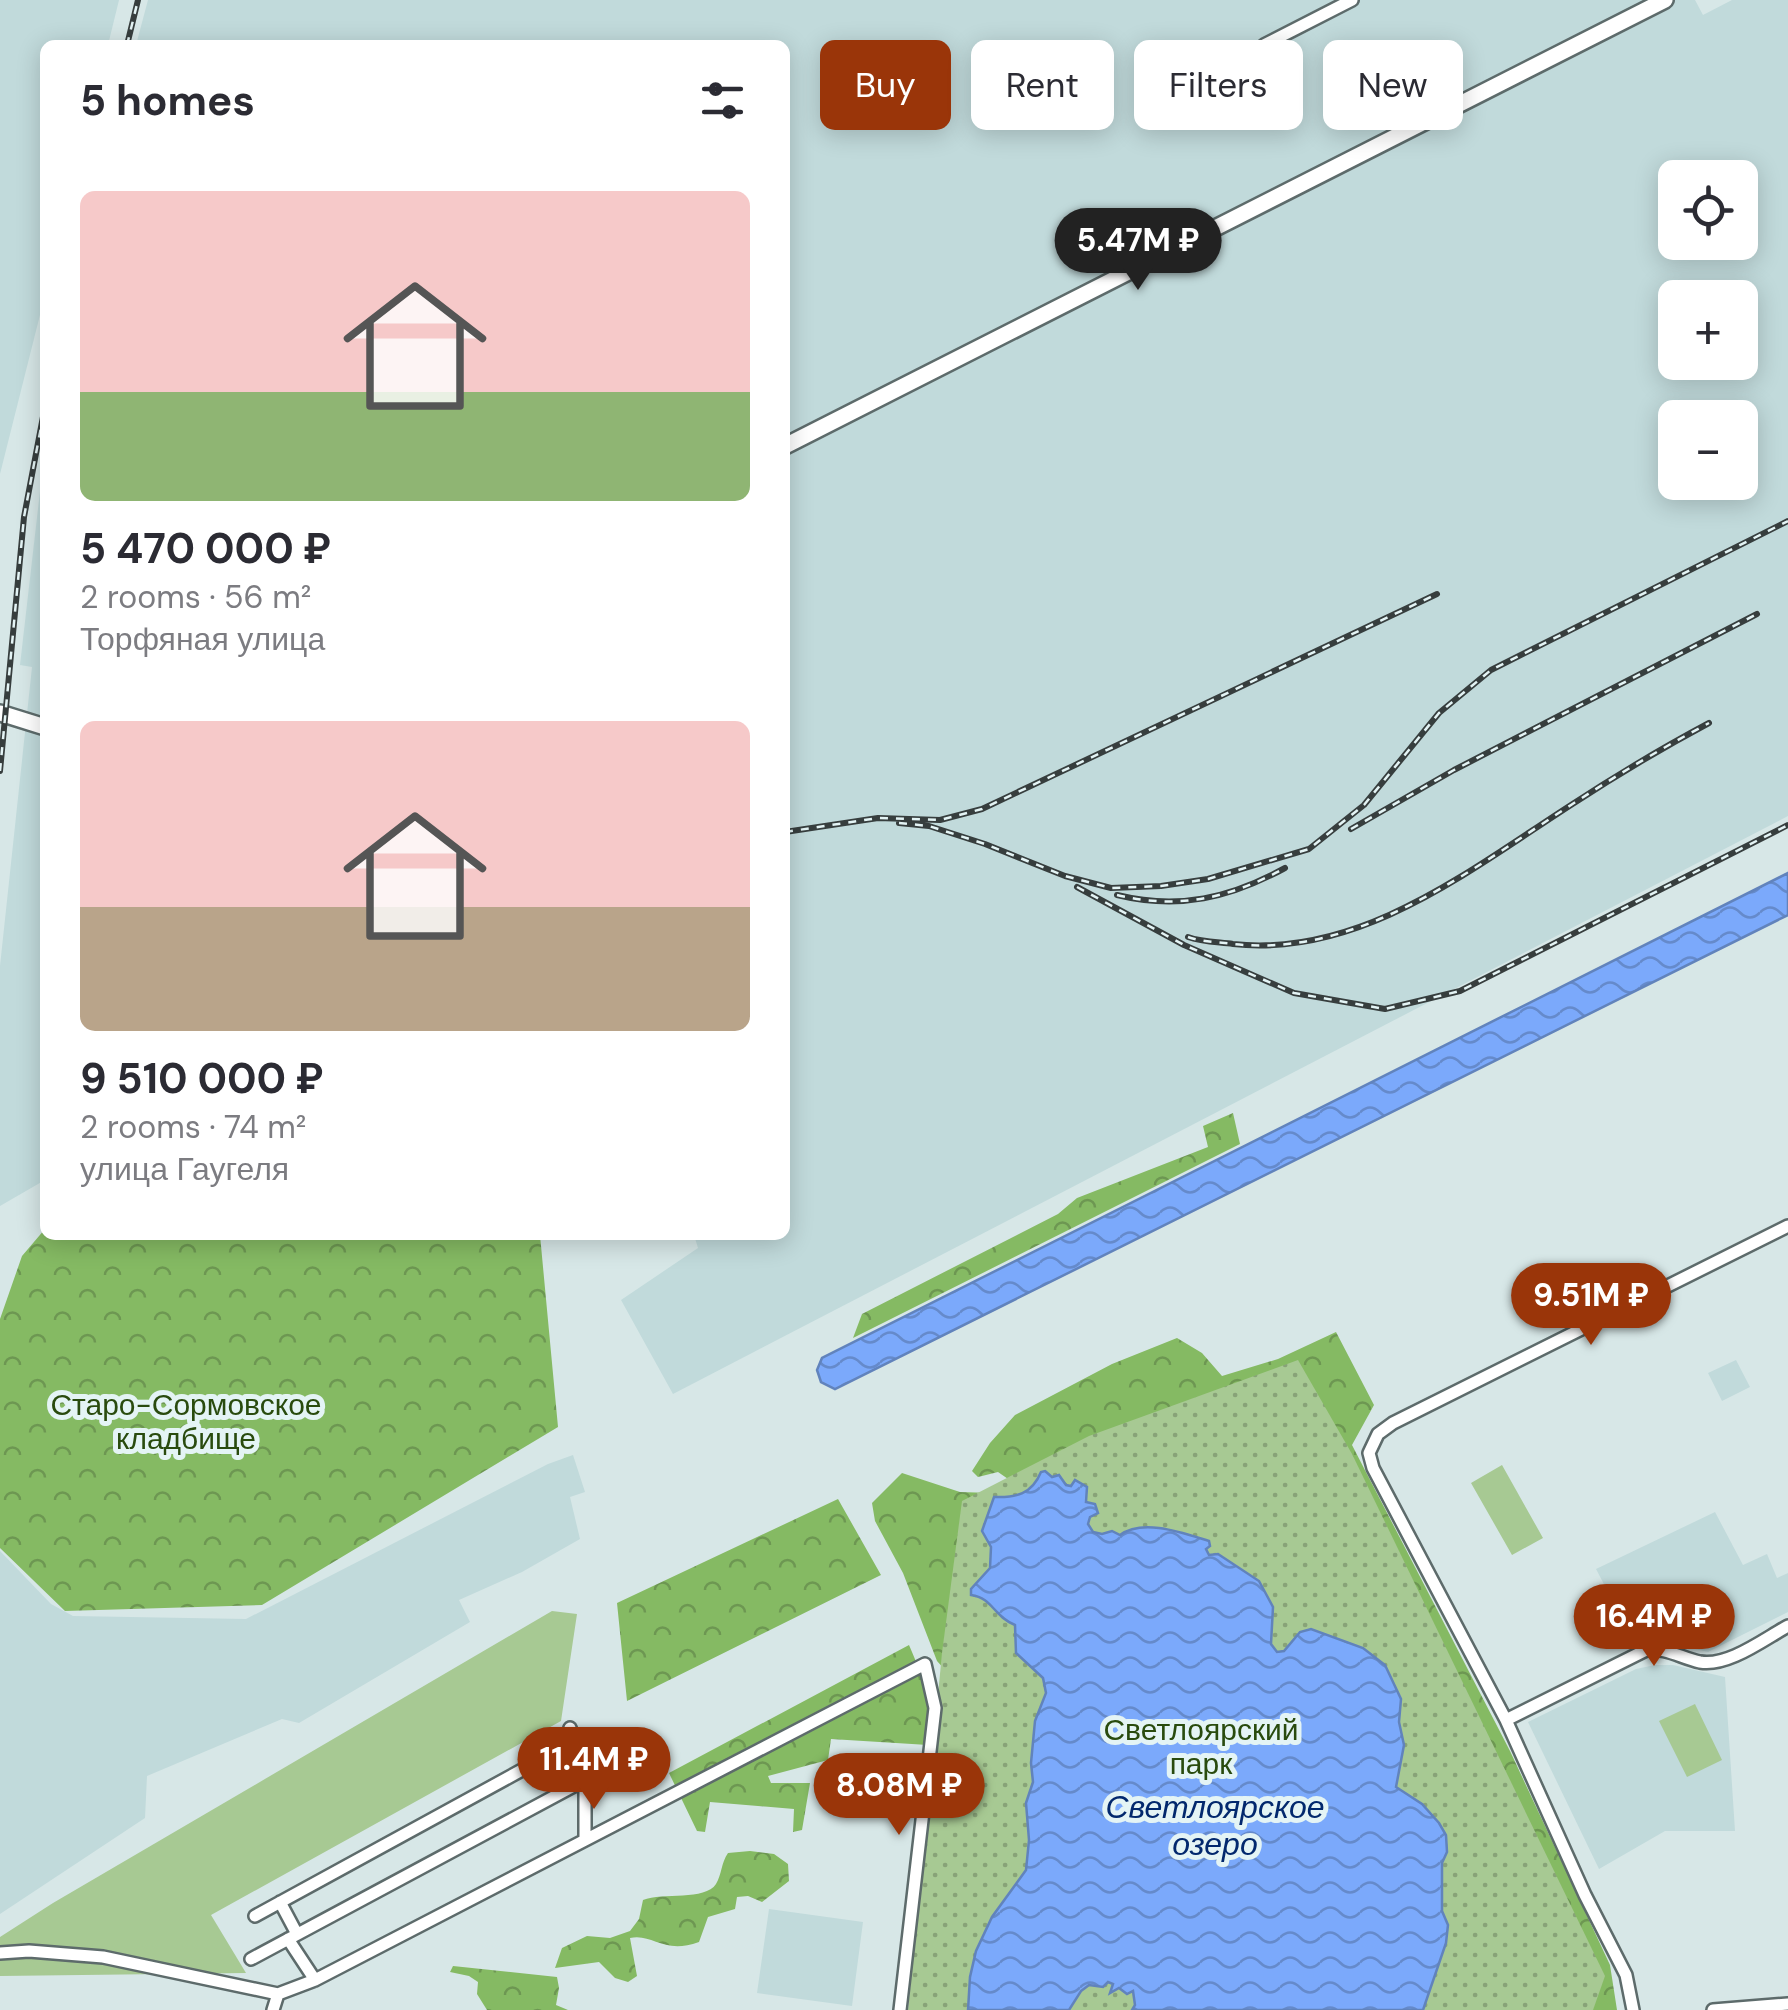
<!DOCTYPE html>
<html lang="en">
<head>
<meta charset="utf-8">
<style>
	body { margin:0; font-family:"DM Sans",sans-serif; background:#f2f2f3; color:#2b2b33; height:100vh; display:flex; flex-direction:column; font-size:38px; white-space:nowrap }
	* { box-sizing:border-box; margin:0 }
	p { font-size:32px; color:#7c7c81 }
	.icon { flex:none; width:55px; height:55px; fill:none; stroke:currentColor; stroke-width:2; stroke-linecap:round; stroke-linejoin:round }
	.map { position:relative; flex:1; overflow:hidden }
	.details { position:absolute; left:40px; top:40px; width:750px; height:1200px; display:flex; flex-direction:column; background:#fff; border-radius:15px; box-shadow:0 5px 25px #0003 }
	.details>* { flex:none }
	.banner { position:absolute; left:820px; top:40px; width:818px; height:90px; display:flex; gap:20px }
	.controls { position:absolute; left:1658px; top:160px; display:grid; gap:20px }
	.controls a { display:grid; place-items:center; width:100px; height:100px; border-radius:15px; background:#fff; box-shadow:0 5px 25px #0003; font-size:50px }
	.price { position:absolute; translate:-50% -85px; padding:0 22px; border-radius:35px; background:#9a3509; color:#fff; font-size:32px; line-height:65px; filter:drop-shadow(0 2px 5px #0008) }
	.price::after { content:''; position:absolute; left:50%; top:60px; width:30px; height:22px; margin-left:-15px; background:inherit; clip-path:polygon(0 0,100% 0,50% 100%) }
	.price.selected { background:#222; color:#fff }
	ul { padding:0; list-style:none }
	li { display:grid; align-content:center; gap:20px; height:530px; padding:0 40px }
	li span { display:grid; place-items:center; height:310px; border-radius:15px; color:#555 }
	li>.icon { margin-inline-start:auto }
	span .icon { width:180px; height:180px; fill:#fffc; stroke-width:1 }
	li b { font-size:42px }
	h2 { display:flex; justify-content:space-between; align-items:center; height:120px; padding:0 40px; font-size:42px }
	.pill { padding:0 35px; border-radius:15px; background:#fff; box-shadow:0 5px 25px #0003; font-size:35px; line-height:90px }
	.pill.selected { background:#9a3509; color:#fff }
	.map>svg:first-child { display:block }
</style>
</head>
<body>
<div class="map">
<svg width="1788" height="2010" viewBox="0 0 1788 2010">
	<defs>
		<pattern id="forest-crowns" width="20" height="18" patternUnits="userSpaceOnUse" patternTransform="scale(2.5)"><rect width="20" height="18" fill="#85ba63"/><path d="M2 6a3 3 0 1 1 6 0M12 15a3 3 0 1 1 6 0" fill="none" stroke="#6d9752"/></pattern>
		<pattern id="park-dots" width="8" height="8" patternUnits="userSpaceOnUse" patternTransform="scale(2.5)"><rect width="8" height="8" fill="#a7c993"/><path d="M2 2h.1M6 6h.1" fill="none" stroke="#88a378" stroke-width="1.8" stroke-linecap="round"/></pattern>
		<pattern id="water-waves" width="16" height="10" patternUnits="userSpaceOnUse" patternTransform="scale(2.5)"><rect width="16" height="10" fill="#7ba9fb"/><path d="M0 5q4-4 8 0t8 0" fill="none" stroke="#658acb"/></pattern>
	</defs>
	<rect width="100%" height="100%" fill="#d7e7e7"/>
	<!-- built -->
	<path fill="#c1dadb" fill-rule="evenodd" d="M0,0H119L108,45H45V295L0,474Z
		M148,0H1695L1703,15L1732,0H1788V816L673,1394L621,1300L698,1248L694,1235H785V45H136ZM1675,178H1740V242H1675ZM1675,298H1740V362H1675ZM1675,418H1740V482H1675Z
		M45,448V1180L0,1206V966L32,667L20,665Z
		M1736,1360L1750,1387L1722,1401L1708,1373Z
		M573,1455L585,1492L570,1497L580,1539L522,1572L459,1600L470,1622L299,1723L282,1719L147,1776L145,1818L0,1914V1551L51,1604L73,1616L246,1619L548,1464Z
		M1715,1512L1743,1565L1767,1554L1777,1578L1788,1573V1612L1708,1652L1658,1640L1640,1609H1617L1596,1569Z
		M1655,1665H1673L1725,1677L1735,1831H1665L1599,1869L1528,1722L1636,1669Z
		M769,1909L863,1922L852,2006L757,1993Z"/>
	<!-- grass -->
	<path fill="#a7c993" d="M1502,1465L1543,1538L1512,1555L1471,1483Z
		M552,1611L577,1614L561,1721L211,1915L246,1973L0,1976V1937L53,1903Z
		M1695,1704L1722,1760L1687,1777L1659,1721Z"/>
	<!-- forest -->
	<path fill="url(#forest-crowns)" d="M1233,1113L1240,1144L853,1338L862,1314L1058,1214L1077,1198L1208,1147L1203,1126Z
		M45,1229V1235H540L558,1427L262,1605L65,1611L0,1548V1319L22,1256Z
		M1336,1332L1374,1405L1352,1445L1510,1751L1610,1965L1617,2010H1584L1011,1481L998,1472L978,1477L972,1471L990,1443L1015,1415L1112,1364L1177,1338L1202,1353L1222,1376L1278,1359Z
		M902,1473L960,1492L992,1493L946,1671L937,1661L903,1573L875,1521L872,1503Z
		M838,1499L881,1575L627,1701L617,1603Z
		M909,1645C926,1685 932,1701 928,1745L831,1739L828,1760L768,1776L771,1783H810L802,1830L793,1832L794,1809L710,1802L705,1832L697,1831L669,1773Z
		M750,1851L774,1854L788,1864L789,1881L762,1902L748,1896L737,1897L735,1909L708,1917L699,1942C663,1955 653,1933 630,1938L637,1976L628,1982L615,1978L599,1962L555,1968L562,1948L587,1936L610,1938L630,1931L639,1919L643,1900C663,1892 705,1901 716,1884C722,1874 721,1863 728,1853Z
		M453,1966L557,1977L559,1988L556,2005L568,2010H487L477,1994L478,1982L469,1976L450,1972Z"/>
	<!-- park -->
	<path fill="url(#park-dots)" d="M1298,1360L1352,1454L1605,1976L1593,2010H908L942,1653L962,1501L1089,1436Z"/>
	<!-- water -->
	<path fill="url(#water-waves)" stroke="#6183bc" stroke-width="2.5" d="M1788,873V915L835,1389L821,1382L817,1370L822,1358Z
		M1045,1471L1052,1477L1059,1475L1066,1485L1071,1486L1075,1480L1087,1487L1086,1502L1095,1504L1098,1513L1090,1517L1088,1524L1093,1532L1102,1534L1112,1531L1120,1535C1143,1518 1183,1533 1209,1541L1210,1546L1206,1549L1209,1555L1218,1554L1259,1581L1273,1607L1271,1644L1277,1652L1284,1651L1300,1632L1311,1629L1363,1648L1385,1665L1401,1699L1399,1722L1404,1745L1396,1787L1422,1804L1439,1823L1446,1835L1447,1852L1442,1863V1911L1448,1925L1446,1943L1423,2010H1132L1135,2005L1133,1991L1127,1994L1119,1988L1110,1993L1113,1984L1108,1982L1103,1987L1089,1985L1081,1991L1069,2010H968L970,1977L976,1951L992,1917L1026,1870L1029,1840L1026,1803L1033,1782L1031,1763L1035,1721L1046,1693L1043,1678L1016,1653L1015,1625C993,1616 993,1598 971,1595V1589L990,1568L991,1547L982,1531L994,1497C1016,1498 1032,1494 1041,1472Z"/>
	<g fill="none" stroke-linecap="round" stroke-linejoin="round">
		<defs>
			<path id="street" d="M1264,45L1352,0
				M1506,1720L1646,1650C1666,1647 1681,1658 1700,1662C1728,1667 1764,1639 1788,1626
				M570,1728L585,1780V1840
				M280,1902L297,1934
				M255,1916L575,1741
				M288,1939L315,1980
				M0,1953L29,1951L103,1957L278,1994L315,1980L925,1664L935,1708L900,2010
				M251,1959L585,1780
				M273,2010L278,1994
				M1633,2010L1626,1975L1585,1895L1506,1720L1373,1468L1369,1453L1378,1434L1393,1423L1788,1226
				M1713,2010L1788,2004"/>
			<path id="secondary" d="M785,446L1665,0
				M0,713L45,727"/>
		</defs>
		<!-- street casing -->
		<use href="#street" stroke="#5d6b6b" stroke-width="16"/>
		<!-- secondary casing -->
		<use href="#secondary" stroke="#5d6b6b" stroke-width="20"/>
		<!-- street -->
		<use href="#street" stroke="#fff" stroke-width="11"/>
		<!-- secondary -->
		<use href="#secondary" stroke="#fff" stroke-width="15"/>
		<defs>
			<path id="rail" d="M127,45L138,0
				M0,771L24,517L45,406
				M899,823L929,826L985,844L1065,876L1111,888L1161,886L1208,879L1309,849L1364,805L1439,713L1491,670L1788,521
				M1351,829L1454,770L1757,614
				M785,832L878,818L940,820L982,809L1437,594
				M1077,887L1184,945L1294,993L1385,1009L1460,991L1788,825
				M1117,895C1179,910 1230,898 1285,868
				M1188,937C1202,942 1218,942 1233,944C1360,958 1470,870 1571,805C1617,775 1662,748 1709,723"/>
		</defs>
		<!-- rail casing -->
		<use href="#rail" stroke="#373e3e" stroke-width="6"/>
		<!-- rail -->
		<use href="#rail" stroke="#e4f4f5" stroke-width="2.5" stroke-dasharray="8" stroke-linecap="butt"/>
	</g>
	<g text-anchor="middle" dominant-baseline="central" stroke-width="10" stroke-linejoin="round" paint-order="stroke">
		<!-- park labels -->
		<g font-size="30" fill="#294b0e" stroke="#e4f4f5">
			<text x="186" y="1404">Старо-Сормовское<tspan x="186" dy="34">кладбище</tspan></text>
			<text x="1201" y="1729">Светлоярский<tspan x="1201" dy="34">парк</tspan></text>
		</g>
		<!-- water labels -->
		<g font-size="32" font-style="italic" fill="#02286d" stroke="#e4f4f5">
			<text x="1215" y="1807">Светлоярское<tspan x="1215" dy="37">озеро</tspan></text>
		</g>
	</g>
</svg>
<div class="controls">
<a><svg class="icon" aria-label="locate" viewBox="0 0 24 24"><circle cx="12" cy="12" r="6"/><path d="M12 2v4M12 18v4M2 12h4M18 12h4"/></svg></a>
<a>+</a>
<a>−</a>
</div>
<b class="price selected" style="left:1138px;top:293px">5.47M ₽</b>
<b class="price" style="left:1591px;top:1348px">9.51M ₽</b>
<b class="price" style="left:1654px;top:1669px">16.4M ₽</b>
<b class="price" style="left:594px;top:1812px">11.4M ₽</b>
<b class="price" style="left:899px;top:1838px">8.08M ₽</b>
<div class="banner">
<a class="pill selected">Buy</a>
<a class="pill">Rent</a>
<a class="pill">Filters</a>
<a class="pill">New</a>
</div>
<section class="details">
<h2>5 homes<svg class="icon" aria-label="filters" viewBox="0 0 24 24"><path d="M4 7h16M4 17h16"/><circle cx="9" cy="7" r="2"/><circle cx="15" cy="17" r="2"/></svg></h2>
<ul>
<li><span style="background:linear-gradient(#f6c9c9 65%,#8fb573 0)"><svg class="icon" aria-label="home" viewBox="0 0 24 24"><path d="M3 11l9-7 9 7M6 9v11h12V9"/></svg></span><div><b>5 470 000 ₽</b><p>2 rooms · 56 m²</p><p>Торфяная улица</p></div></li>
<li><span style="background:linear-gradient(#f6c9c9 60%,#b9a48a 0)"><svg class="icon" aria-label="home" viewBox="0 0 24 24"><path d="M3 11l9-7 9 7M6 9v11h12V9"/></svg></span><div><b>9 510 000 ₽</b><p>2 rooms · 74 m²</p><p>улица Гаугеля</p></div></li>
</ul>
</section>
</div>
</body>
</html>
